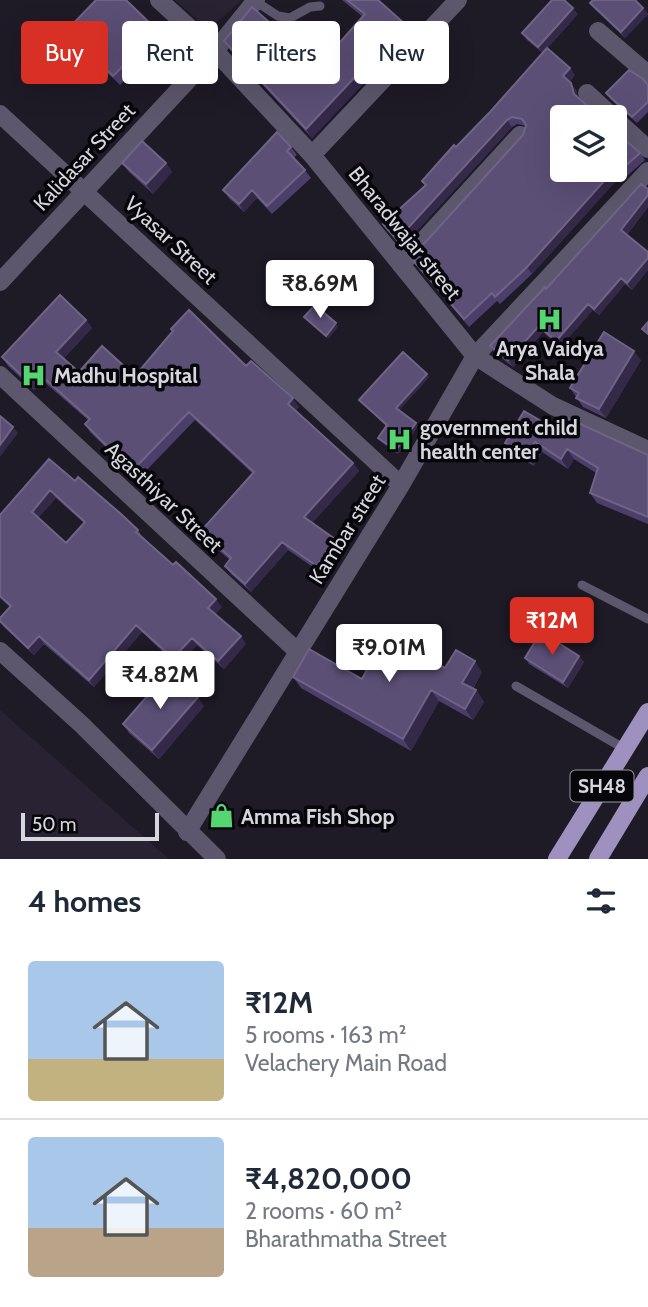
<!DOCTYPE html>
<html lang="en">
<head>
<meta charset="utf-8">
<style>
	body { margin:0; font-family:Cabin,sans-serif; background:#f6f6f7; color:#1f2937; height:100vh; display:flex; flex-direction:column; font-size:26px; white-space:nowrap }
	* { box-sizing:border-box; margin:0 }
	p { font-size:23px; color:#747a83 }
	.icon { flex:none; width:38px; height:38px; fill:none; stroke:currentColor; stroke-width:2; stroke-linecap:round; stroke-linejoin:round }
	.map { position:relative; height:859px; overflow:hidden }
	.side { display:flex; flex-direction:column; background:#fff; flex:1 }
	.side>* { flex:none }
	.top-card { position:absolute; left:21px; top:21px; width:607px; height:63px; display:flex; gap:14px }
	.buttons { position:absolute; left:550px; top:105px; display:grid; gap:14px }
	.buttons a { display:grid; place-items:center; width:77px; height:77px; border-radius:7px; background:#fff; box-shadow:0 7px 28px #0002; font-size:35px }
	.scale { position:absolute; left:21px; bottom:18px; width:138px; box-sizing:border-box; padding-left:7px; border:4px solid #d7d5dd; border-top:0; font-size:19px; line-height:24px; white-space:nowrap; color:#d7d5dd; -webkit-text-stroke:5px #07060b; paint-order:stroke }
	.price { position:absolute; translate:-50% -60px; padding:0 16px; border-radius:7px; background:#fff; color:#222; font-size:23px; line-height:46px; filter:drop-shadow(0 2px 4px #0008) }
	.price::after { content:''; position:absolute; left:50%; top:42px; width:21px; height:16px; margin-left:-10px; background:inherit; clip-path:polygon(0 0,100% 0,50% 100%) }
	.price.selected { background:#d93025; color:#fff }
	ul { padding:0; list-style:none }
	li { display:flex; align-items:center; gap:21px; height:175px; padding:0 28px }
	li+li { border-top:2px solid #e0e1e3 }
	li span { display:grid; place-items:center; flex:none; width:196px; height:140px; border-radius:7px; color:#555 }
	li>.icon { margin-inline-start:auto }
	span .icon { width:84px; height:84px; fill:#fffc; stroke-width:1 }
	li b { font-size:30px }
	h2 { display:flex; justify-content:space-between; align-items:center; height:84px; padding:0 28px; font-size:30px }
	.pill { padding:0 24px; border-radius:7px; background:#fff; box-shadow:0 7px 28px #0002; font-size:24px; line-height:63px }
	.pill.selected { background:#d93025; color:#fff }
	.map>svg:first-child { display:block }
</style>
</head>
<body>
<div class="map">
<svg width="648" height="859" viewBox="0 0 648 859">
	<rect width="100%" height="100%" fill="#1e1a26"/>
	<!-- built -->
	<path fill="#282233" d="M175,0H242L209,30Z
		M0,710L169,859H0Z"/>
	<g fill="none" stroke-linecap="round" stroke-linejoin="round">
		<!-- service -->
		<path stroke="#5d576d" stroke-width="9" d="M255,1L278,16L290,18L310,7L320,6
			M582,585L648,619
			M516,686L625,749"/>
		<!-- minor -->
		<path stroke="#5d576d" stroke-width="18" d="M598,31L648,74
			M587,93L613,117
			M0,114L401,485
			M614,118L648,149
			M312,155L458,0
			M401,265L520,135
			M0,282L215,51L159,0
			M0,375L297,651
			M187,832L401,485L475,356L648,171"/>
		<!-- tertiary -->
		<path stroke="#5d576d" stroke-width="18" d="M256,0L215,51L312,155L475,356L553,406L648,450
			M0,651L81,724L217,859"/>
		<!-- primary -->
		<path stroke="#9f91bf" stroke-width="18" d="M557,859L648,712
			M598,859L648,776"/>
	</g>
	<!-- wall -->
	<path fill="#4c3e6a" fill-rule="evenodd" d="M342,0H378L405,24L411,33L312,138L230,50L224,41L319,66L363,17Z
		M590,3L643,8L648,14L625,38L595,9Z
		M578,14L543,53L527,40L522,33Z
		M67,30L158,31L164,40L120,85L73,39Z
		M575,75L569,82L576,90L578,98L640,153L645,160L627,176L623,173L532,274L500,304L497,301L469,327L411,258L523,135L526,126L517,124L512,127L402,247L383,224L425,186L422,181L456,147Z
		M648,85V112L637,123L610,99L606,93Z
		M291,147L297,155L293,158L305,170L311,178L272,214L257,198L244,212L229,198L223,190Z
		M122,163H166L172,172L153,194L129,172Z
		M648,189V207L627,235L648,252V270L632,290L625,284L599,315L593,310L560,347L543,332L513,367L494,352L490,346Z
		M86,320L92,328L64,358L79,372L135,376L173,332L171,329L246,366L299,407L296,410L353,463L359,471L312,523L341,547L323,574L288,550L251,592L231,574L225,566L230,560L206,540L201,531L252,473L195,420L138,479L90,432L85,424L88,420L43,381L34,390L8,366L2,357Z
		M641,360L606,418L583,407L570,388Z
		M429,377L399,410L418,426L398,454L380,441L378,438L386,426L359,400Z
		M555,429L636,450L648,455V524L597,503L590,493L596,473L574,459L568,469L542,452L534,466L512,453L505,443Z
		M75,481L138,530L143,538L222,607L215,614L246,644L224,669L197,645L178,666L142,632L94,687L44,644L34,655L4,627L0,622L10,607L0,598V515ZM56,498L84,523L66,543L38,518Z
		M414,653L445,668L482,672L473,689L476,690L484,702L473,720L439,701L411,751L301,688L293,677L362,679Z
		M579,656L584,662L568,688L529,664L525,658Z
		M204,706L159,759L129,733L123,724Z"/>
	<!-- shaded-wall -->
	<path fill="#342949" d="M573,8L578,14L543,53L538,47Z
		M643,8L648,14L625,38L621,32Z
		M405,24L411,33L312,138L306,129Z
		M570,68L575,75L568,83L563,76Z
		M571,83L576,90L579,101L574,94Z
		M507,120L512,127L402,247L397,240Z
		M166,163L172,172L153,194L146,184Z
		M618,165L623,173L532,274L527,267Z
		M252,190L257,198L244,212L239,204Z
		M648,195V207L626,236L621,230Z
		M648,258V270L632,290L627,283Z
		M621,278L625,284L599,315L594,309Z
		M588,304L593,310L560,347L556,341Z
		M86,320L92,328L62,360L56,352Z
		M336,323L338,327L328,339L326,336Z
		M539,326L543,332L513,367L508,360Z
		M634,351L641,360L606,418L599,409Z
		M37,372L43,381L34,390L29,382Z
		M427,374L429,377L399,411L396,408Z
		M293,398L299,407L294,412L288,404Z
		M416,423L418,426L398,454L396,450Z
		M13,427L18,433L0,457V445Z
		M535,442L542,452L534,466L527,455Z
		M567,449L574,459L568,469L561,459Z
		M353,463L359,471L310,525L304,517Z
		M50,490L56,498L37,519L32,512Z
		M335,539L341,547L323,574L317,566Z
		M282,542L288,550L251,592L245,584Z
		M216,599L222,607L214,615L208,608Z
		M136,625L142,632L94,687L89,680Z
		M39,636L44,644L34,655L28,648Z
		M241,636L246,644L224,669L218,661Z
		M192,638L197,645L178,666L173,658Z
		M579,656L584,662L568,688L563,682Z
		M475,661L482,672L470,694L462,683Z
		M431,690L439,701L411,751L403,739Z
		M476,690L484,702L473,720L465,709Z
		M198,697L204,706L159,759L152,750Z"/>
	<!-- building -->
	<path fill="#5b4f76" stroke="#6f6486" stroke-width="2" fill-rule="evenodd" d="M96,0H126L158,31L113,76L67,30Z
		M347,0H378L405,24L306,129L224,41L252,7L319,66L365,14Z
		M552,0H564L573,8L538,47L522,33Z
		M593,0H635L643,8L621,32L590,3Z
		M547,48L570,68L563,76L571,83L574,94L600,117H562V170H614L527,267L495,297L492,293L464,319L411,258L523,135L526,125L522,119L512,117L507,120L397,240L383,224L426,185L422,181L454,145L456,147L490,112Z
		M629,70L643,79L648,85V102L632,117L606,93Z
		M614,130L640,153L622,169L618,165L614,169Z
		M277,132L291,147L287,151L305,170L267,206L252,190L239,204L223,190Z
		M142,141L166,163L146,184L122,163Z
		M641,184L648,189V195L621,230L648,252V258L627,283L621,278L594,309L588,304L556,341L539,326L508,360L490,346L545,287L546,289Z
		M60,295L86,320L56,352L79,372L102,346L135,376L173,331L171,329L189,310L246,366L251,361L293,398L288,404L353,463L304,517L335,539L317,566L282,542L245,584L225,566L231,558L201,531L254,472L189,412L132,471L85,424L90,419L37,372L29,382L2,357Z
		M315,305L336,323L326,336L304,317Z
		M648,322V334L642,329Z
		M604,332L634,351L599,409L576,398L579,393L570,388Z
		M403,352L427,374L396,408L416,423L396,450L378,438L387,425L359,400Z
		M524,411L555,429L563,416L648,455V517L590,493L598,468L567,449L561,459L535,442L527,455L505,443Z
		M0,416L13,427L0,445Z
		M49,459L75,481L78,477L121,514L138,530L136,532L173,565L176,562L216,599L208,608L241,636L218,661L192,638L173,658L136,625L89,680L39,636L28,648L0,621V618L11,606L0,596V515ZM50,490L85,522L66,543L32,512Z
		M541,632L579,656L563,682L525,658Z
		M384,637L414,653L415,651L445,668L456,650L475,661L462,683L476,690L465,709L431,690L403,739L293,677L309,649L362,679Z
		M169,671L198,697L152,750L123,724Z"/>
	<!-- icons -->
	<defs>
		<symbol id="hospital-bare" viewBox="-9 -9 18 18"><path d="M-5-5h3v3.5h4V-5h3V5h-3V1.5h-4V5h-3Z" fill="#55d671" stroke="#07060b" stroke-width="2.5" paint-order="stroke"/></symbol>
		<symbol id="shop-bare" viewBox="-9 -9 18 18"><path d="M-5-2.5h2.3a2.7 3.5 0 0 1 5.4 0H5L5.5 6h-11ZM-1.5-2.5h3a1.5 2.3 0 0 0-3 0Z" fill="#55d671" stroke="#07060b" stroke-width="2.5" paint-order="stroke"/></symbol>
	</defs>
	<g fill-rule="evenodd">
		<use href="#hospital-bare" x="532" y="302" width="35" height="35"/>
		<use href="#hospital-bare" x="16" y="358" width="35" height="35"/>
		<use href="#hospital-bare" x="382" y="422" width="35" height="35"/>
		<use href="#shop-bare" x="204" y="798" width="35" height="35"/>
	</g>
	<g text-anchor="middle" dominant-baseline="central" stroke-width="7" stroke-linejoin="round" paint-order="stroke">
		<!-- shield labels -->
		<rect fill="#07060b" stroke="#99979e" stroke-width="2" x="570.5" y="770.5" width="63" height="31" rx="5"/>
		<g font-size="19" font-weight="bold" fill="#d7d5dd">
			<text x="602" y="786">SH48</text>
		</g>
		<!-- street labels -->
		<g font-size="21" fill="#d7d5dd" stroke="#07060b">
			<text transform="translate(84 157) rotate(-47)">Kalidasar Street</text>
			<text transform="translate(405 233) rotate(51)">Bharadwajar street</text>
			<text transform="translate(171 240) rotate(43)">Vyasar Street</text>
			<text transform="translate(164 497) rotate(43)">Agasthiyar Street</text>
			<text transform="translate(347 529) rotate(-58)">Kambar street</text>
		</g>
		<!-- poi labels -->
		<g font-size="21" font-weight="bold" fill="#d7d5dd" stroke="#07060b" text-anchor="start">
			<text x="550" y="348" text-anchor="middle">Arya Vaidya<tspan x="550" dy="24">Shala</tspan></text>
			<text x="54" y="375">Madhu Hospital</text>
			<text x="420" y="427">government child<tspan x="420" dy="24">health center</tspan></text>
			<text x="241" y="816">Amma Fish Shop</text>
		</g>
	</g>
</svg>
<div class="buttons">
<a><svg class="icon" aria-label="layers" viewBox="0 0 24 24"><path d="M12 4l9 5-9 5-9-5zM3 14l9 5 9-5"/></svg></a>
</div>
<div class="scale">50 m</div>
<b class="price" style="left:320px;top:320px">₹8.69M</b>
<b class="price selected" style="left:552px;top:657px">₹12M</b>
<b class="price" style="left:389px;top:684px">₹9.01M</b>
<b class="price" style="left:160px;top:711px">₹4.82M</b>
<div class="top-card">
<a class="pill selected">Buy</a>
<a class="pill">Rent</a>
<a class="pill">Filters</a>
<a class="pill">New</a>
</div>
</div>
<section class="side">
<h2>4 homes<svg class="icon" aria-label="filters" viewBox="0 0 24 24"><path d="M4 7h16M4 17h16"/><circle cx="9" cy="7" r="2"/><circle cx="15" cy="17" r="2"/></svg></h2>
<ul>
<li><span style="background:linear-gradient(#a9c7e8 70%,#c2b280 0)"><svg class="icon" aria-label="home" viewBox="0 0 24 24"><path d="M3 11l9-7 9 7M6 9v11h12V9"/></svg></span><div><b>₹12M</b><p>5 rooms · 163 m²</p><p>Velachery Main Road</p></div></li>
<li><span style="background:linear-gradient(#a9c7e8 65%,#b9a48a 0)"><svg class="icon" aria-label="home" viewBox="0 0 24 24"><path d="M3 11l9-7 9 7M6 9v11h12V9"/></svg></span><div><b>₹4,820,000</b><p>2 rooms · 60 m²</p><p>Bharathmatha Street</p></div></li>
</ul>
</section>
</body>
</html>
